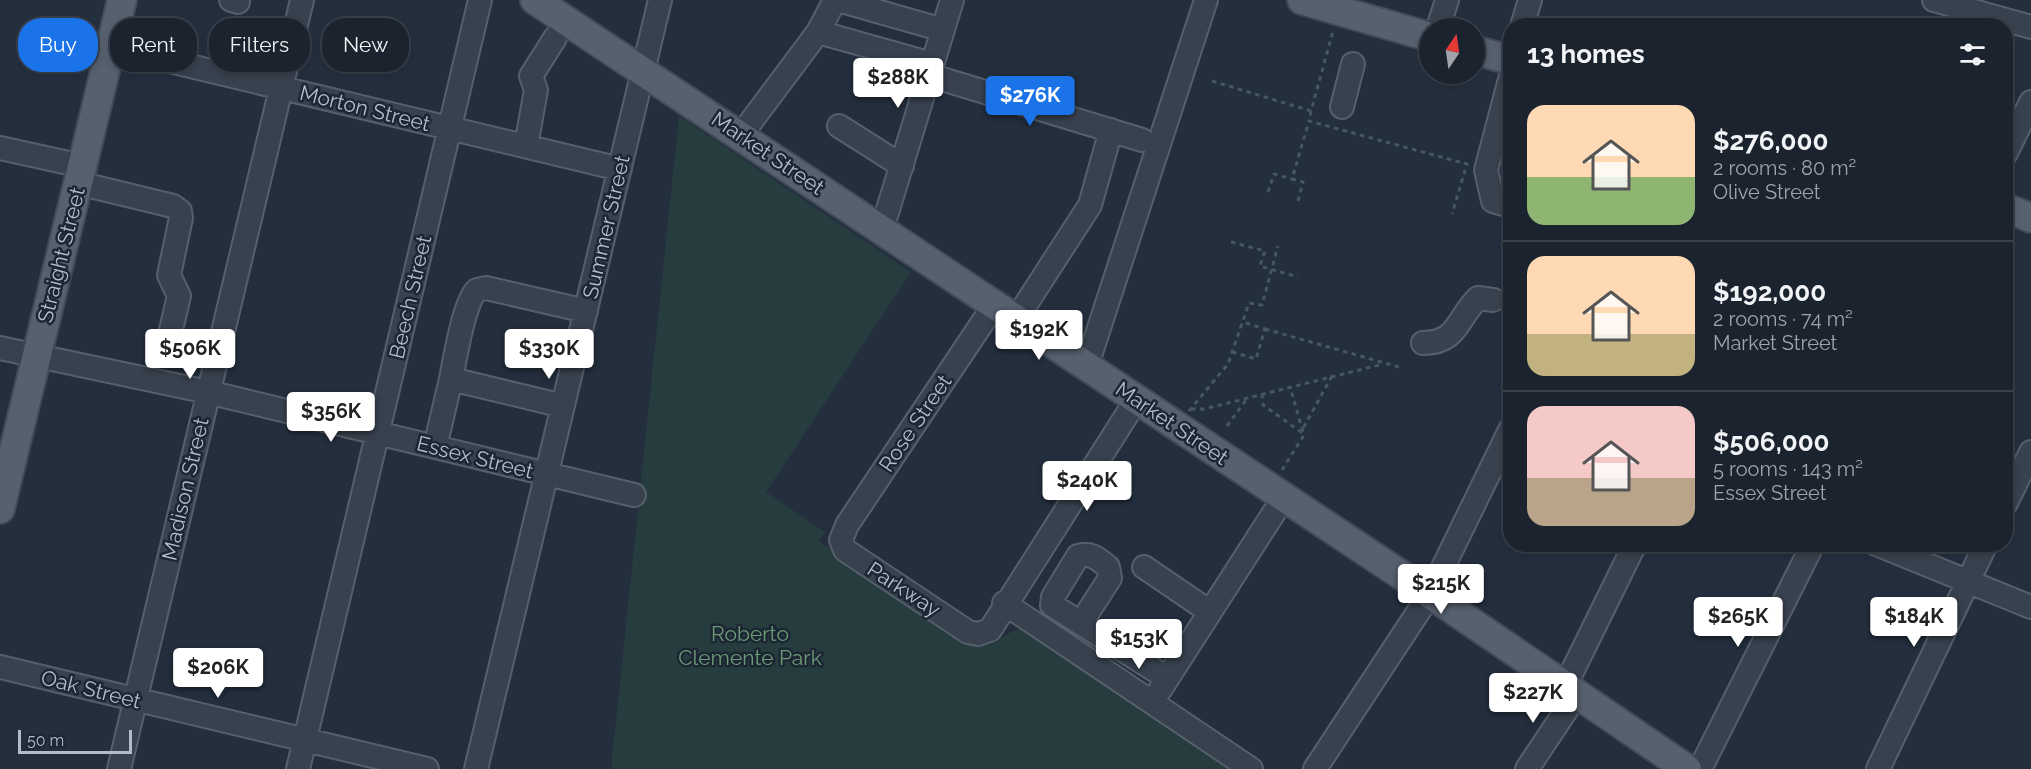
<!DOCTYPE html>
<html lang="en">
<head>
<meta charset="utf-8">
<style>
	body { margin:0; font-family:Raleway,sans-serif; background:#242b36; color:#f1f3f6; height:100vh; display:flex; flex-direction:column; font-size:22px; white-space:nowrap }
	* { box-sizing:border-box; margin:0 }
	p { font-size:20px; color:#a0a4aa }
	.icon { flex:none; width:33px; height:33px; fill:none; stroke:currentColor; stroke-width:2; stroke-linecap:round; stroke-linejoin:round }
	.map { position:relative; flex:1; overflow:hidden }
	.drawer { position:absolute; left:1503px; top:18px; width:510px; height:534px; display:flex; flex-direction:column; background:#1b232e; border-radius:24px; box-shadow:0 3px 9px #0003,0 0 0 2px #39404a }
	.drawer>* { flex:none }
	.banner { position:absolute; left:18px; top:18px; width:570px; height:54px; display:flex; gap:12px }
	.needle { width:39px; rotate:13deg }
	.controls { position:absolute; left:1419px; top:18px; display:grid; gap:12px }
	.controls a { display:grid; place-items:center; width:66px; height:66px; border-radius:50%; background:#1b232e; box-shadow:0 3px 9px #0003,0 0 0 2px #39404a; font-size:30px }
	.scale { position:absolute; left:18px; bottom:15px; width:114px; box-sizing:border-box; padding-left:6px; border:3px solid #b4bcc9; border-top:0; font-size:16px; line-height:21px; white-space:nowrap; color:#b4bcc9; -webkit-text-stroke:4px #1d2633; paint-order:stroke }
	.price { position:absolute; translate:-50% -51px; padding:0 14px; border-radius:6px; background:#fff; color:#222; font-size:20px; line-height:39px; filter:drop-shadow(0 2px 3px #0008) }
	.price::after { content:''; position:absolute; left:50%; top:36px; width:18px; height:14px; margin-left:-9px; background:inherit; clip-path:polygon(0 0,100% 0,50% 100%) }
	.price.on { background:#1a73e8; color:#fff }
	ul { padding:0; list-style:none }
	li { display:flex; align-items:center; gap:18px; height:150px; padding:0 24px }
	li+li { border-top:2px solid #39404a }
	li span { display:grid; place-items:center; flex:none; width:168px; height:120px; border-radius:18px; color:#555 }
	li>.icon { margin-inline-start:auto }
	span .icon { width:72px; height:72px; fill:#fffc; stroke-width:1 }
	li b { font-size:26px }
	h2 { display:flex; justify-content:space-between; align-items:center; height:72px; padding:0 24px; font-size:26px }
	.chip { padding:0 21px; border-radius:24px; background:#1b232e; box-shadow:0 3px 9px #0003,0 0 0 2px #39404a; font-size:21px; line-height:54px }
	.chip.on { background:#1a73e8; color:#fff }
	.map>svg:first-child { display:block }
</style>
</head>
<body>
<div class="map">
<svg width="2031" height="769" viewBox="0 0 2031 769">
	<rect width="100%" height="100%" fill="#242f3e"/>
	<!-- green -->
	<path fill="#263c3f" d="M679,116L911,272L766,492L825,532L819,541L965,641C1000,653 994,636 1022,628L1231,769H611Z"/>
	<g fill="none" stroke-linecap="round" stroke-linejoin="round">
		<defs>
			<path id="minor" d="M231,0L238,2
				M838,0L943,30
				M1934,0L2031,27
				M1522,26L1530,0
				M1438,28L1447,0
				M818,32L932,64
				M111,47L620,169
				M929,75L1142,140
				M1510,79L1486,170L1493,201L1510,206
				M1342,107L1353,64
				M839,126L902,166
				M741,135L818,32L835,0
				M526,146L536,90L531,76L555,38
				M0,148L82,166
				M2006,153L2031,102
				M78,183L173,206L180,211L181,218L169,275L179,296L165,355
				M882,229L952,0
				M995,304L847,525L841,540L845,550L968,632L978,634L990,630L1137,399
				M1017,318L1090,205L1111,130
				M1423,343C1458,343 1457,318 1478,298L1493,300
				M0,348L208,392L634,495
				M1087,365L1206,0
				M563,406L451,379C454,363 465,298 477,290C480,289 483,289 486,288L586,311
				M435,447L451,379
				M2006,503L2031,452
				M1876,544L2031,607
				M1144,567L1210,612
				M1004,603L1251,769
				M1081,623L1110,578L1108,567C1098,559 1091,552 1078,556L1053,597L1052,605L1167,678
				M0,667L427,769
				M1160,690L1284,497
				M119,769L302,0
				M298,769L480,0
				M476,769L660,0
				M1315,769L1430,594L1510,430
				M1527,769L1567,709L1569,678L1635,544
				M1700,769L1813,544
				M1878,769L1986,544"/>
			<path id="major" d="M535,0L1430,594L1687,769
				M1302,0L1430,37
				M1474,50L1510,60
				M2006,208L2031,218
				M0,509L122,0"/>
		</defs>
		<!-- minor casing -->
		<use href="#minor" stroke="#565f6c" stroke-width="26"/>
		<!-- major casing -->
		<use href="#major" stroke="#414a57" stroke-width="32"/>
		<!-- path -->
		<path stroke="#44595c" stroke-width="3" stroke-dasharray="4.5 4.5" stroke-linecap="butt" d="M1212,81L1311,111L1333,31
			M1311,111L1309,121L1467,164L1452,214
			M1268,192L1274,174L1292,179
			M1298,201L1303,182L1292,179L1309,121
			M1231,242L1265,251L1260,266L1298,277
			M1265,329L1399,367
			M1232,352L1256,359L1265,329L1243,322
			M1262,394L1263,405L1301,432L1332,376
			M1191,409H1204L1383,364
			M1189,411L1228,364L1249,303L1262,305L1278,246
			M1227,426L1246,400
			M1282,470L1304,435L1290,387"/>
		<!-- minor -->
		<use href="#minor" stroke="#38414e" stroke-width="22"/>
		<!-- major -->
		<use href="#major" stroke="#56606e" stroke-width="28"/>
	</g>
	<g text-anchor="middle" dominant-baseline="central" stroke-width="5" stroke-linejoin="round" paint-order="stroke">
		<!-- street labels -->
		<g font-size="21" fill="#b4bcc9" stroke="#1d2633">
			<text transform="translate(365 108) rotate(14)">Morton Street</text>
			<text transform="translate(768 153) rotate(34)">Market Street</text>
			<text transform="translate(606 227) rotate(-77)">Summer Street</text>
			<text transform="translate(61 255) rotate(-76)">Straight Street</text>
			<text transform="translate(410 297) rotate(-77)">Beech Street</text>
			<text transform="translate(915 423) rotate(-56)">Rose Street</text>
			<text transform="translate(1172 423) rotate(34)">Market Street</text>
			<text transform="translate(475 457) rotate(14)">Essex Street</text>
			<text transform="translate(185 489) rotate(-77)">Madison Street</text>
			<text transform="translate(904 589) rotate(33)">Parkway</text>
			<text transform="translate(91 689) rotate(14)">Oak Street</text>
		</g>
		<!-- park labels -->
		<g font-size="21" fill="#6b9a76" stroke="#1d2633">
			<text x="750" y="633">Roberto<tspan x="750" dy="24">Clemente Park</tspan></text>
		</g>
	</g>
</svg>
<div class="controls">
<a><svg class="needle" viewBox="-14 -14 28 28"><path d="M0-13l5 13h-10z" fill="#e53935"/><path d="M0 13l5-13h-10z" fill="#a0a4aa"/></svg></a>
</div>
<div class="scale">50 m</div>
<b class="price" style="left:898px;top:109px">$288K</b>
<b class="price on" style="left:1030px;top:127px">$276K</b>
<b class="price" style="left:1039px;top:361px">$192K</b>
<b class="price" style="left:190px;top:380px">$506K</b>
<b class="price" style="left:549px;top:380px">$330K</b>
<b class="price" style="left:331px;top:443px">$356K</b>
<b class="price" style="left:1087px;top:512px">$240K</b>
<b class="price" style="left:1441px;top:615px">$215K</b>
<b class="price" style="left:1738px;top:648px">$265K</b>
<b class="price" style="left:1914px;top:648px">$184K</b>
<b class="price" style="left:1139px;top:670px">$153K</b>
<b class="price" style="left:218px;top:699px">$206K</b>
<b class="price" style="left:1533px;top:724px">$227K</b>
<div class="banner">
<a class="chip on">Buy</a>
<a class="chip">Rent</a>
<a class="chip">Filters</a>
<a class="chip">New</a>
</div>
<section class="drawer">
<h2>13 homes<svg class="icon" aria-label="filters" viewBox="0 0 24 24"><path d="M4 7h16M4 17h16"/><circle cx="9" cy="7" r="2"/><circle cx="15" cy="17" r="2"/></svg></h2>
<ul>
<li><span style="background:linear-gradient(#ffd9b3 60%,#8fb573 0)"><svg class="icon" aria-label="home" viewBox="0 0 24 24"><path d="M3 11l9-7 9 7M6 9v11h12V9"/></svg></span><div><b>$276,000</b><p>2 rooms · 80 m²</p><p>Olive Street</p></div></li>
<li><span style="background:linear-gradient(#ffd9b3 65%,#c2b280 0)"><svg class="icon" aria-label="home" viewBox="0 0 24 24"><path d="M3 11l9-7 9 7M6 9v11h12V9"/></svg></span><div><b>$192,000</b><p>2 rooms · 74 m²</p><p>Market Street</p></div></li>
<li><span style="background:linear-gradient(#f6c9c9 60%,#b9a48a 0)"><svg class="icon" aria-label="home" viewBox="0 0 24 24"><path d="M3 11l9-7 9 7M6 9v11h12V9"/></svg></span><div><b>$506,000</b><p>5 rooms · 143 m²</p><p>Essex Street</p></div></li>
</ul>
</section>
</div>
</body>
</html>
